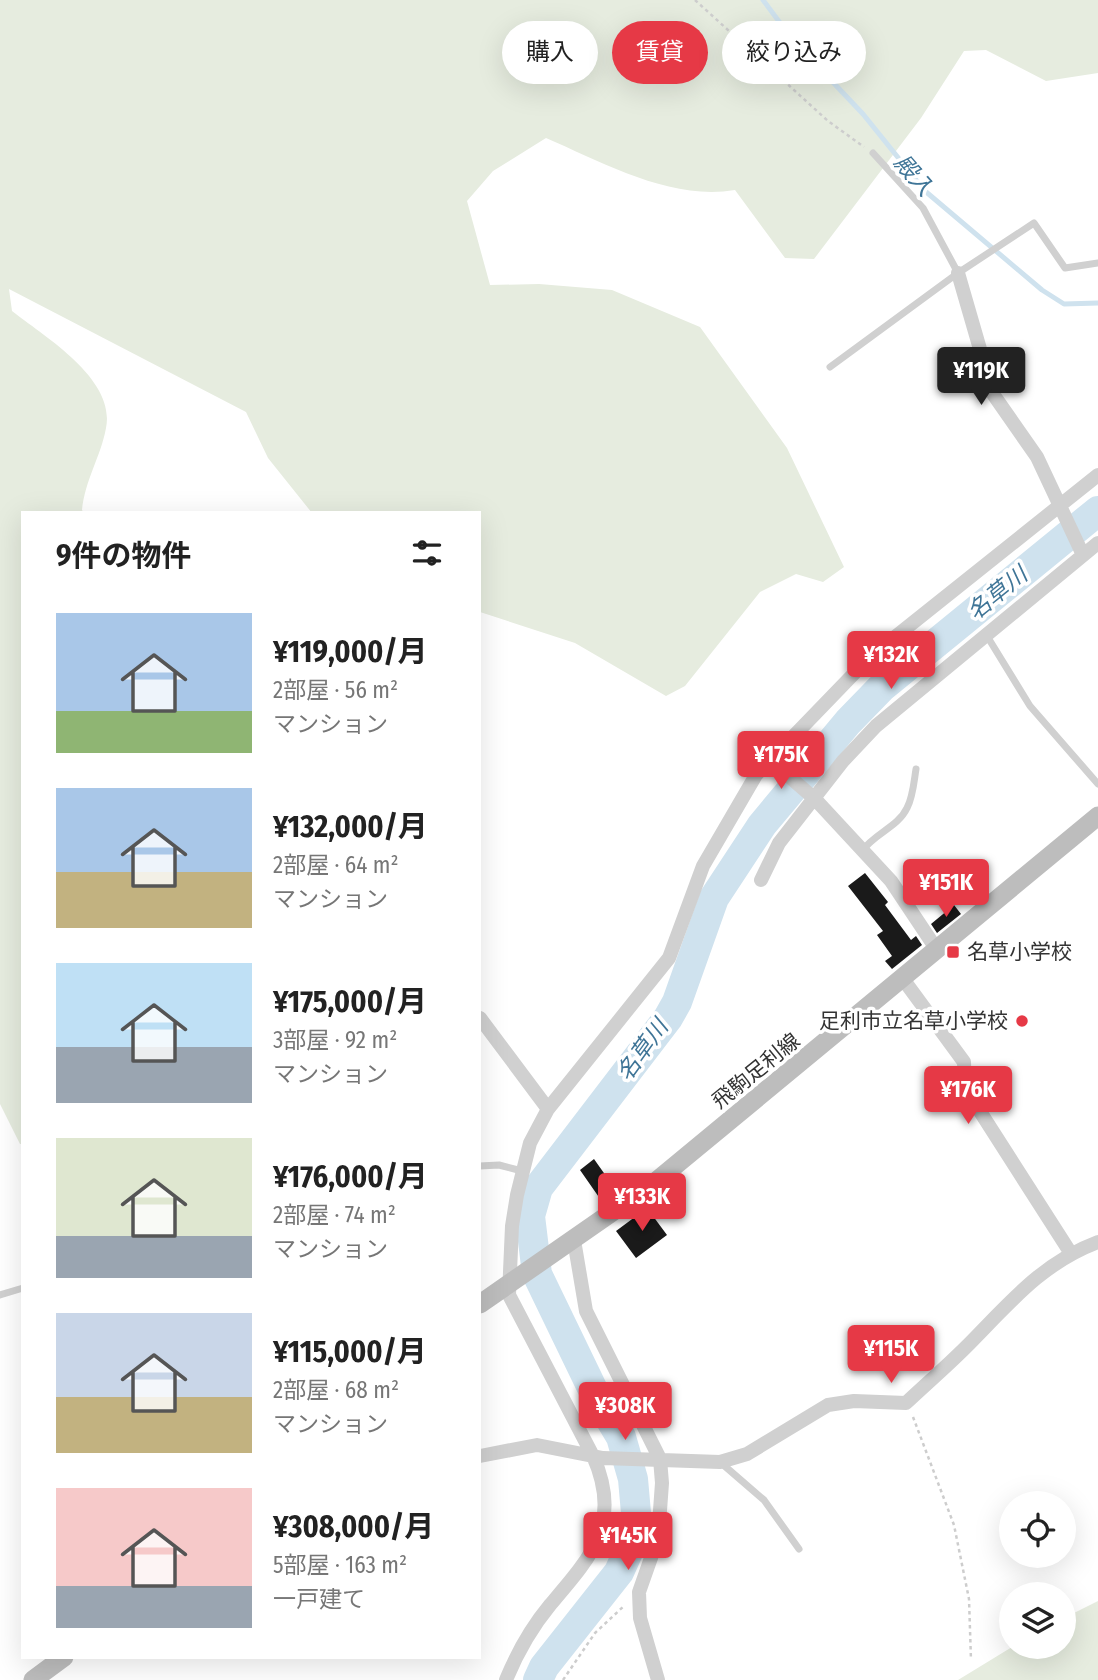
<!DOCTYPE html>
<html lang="ja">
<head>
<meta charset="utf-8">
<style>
	body { margin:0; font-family:"Fira Sans Condensed","Noto Sans JP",sans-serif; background:#f2f2f2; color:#222; height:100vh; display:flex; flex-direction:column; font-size:26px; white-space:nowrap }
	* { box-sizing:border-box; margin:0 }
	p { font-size:23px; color:#767676 }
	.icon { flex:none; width:38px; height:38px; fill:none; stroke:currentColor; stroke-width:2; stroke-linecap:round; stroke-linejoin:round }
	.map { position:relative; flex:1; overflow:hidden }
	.sheet { position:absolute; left:21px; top:511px; width:460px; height:1148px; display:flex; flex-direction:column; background:#fff; border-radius:0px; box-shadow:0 7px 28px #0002 }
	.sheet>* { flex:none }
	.guide { position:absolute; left:502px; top:21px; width:490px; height:63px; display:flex; gap:14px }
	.buttons { position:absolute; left:999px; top:1491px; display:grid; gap:14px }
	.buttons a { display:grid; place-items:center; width:77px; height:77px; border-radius:50%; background:#fff; box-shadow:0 7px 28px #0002; font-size:35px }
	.price { position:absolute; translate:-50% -60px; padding:0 16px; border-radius:7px; background:#e63946; color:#fff; font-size:23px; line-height:46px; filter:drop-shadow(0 2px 4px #0008) }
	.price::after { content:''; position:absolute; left:50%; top:42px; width:21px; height:16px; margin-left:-10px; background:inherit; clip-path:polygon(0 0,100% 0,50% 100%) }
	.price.selected { background:#222; color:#fff }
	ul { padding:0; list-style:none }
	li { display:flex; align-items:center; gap:21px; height:175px; padding:0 35px }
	li span { display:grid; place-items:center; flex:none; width:196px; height:140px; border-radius:0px; color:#555 }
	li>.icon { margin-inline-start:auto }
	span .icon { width:84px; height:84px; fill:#fffc; stroke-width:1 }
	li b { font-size:30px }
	h2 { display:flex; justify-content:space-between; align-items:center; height:84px; padding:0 35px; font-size:30px }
	.chip { padding:0 24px; border-radius:32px; background:#fff; box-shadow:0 7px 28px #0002; font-size:24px; line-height:63px }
	.chip.selected { background:#e63946; color:#fff }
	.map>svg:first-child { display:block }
</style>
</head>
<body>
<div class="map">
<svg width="1098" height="1680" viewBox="0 0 1098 1680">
	<rect width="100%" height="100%" fill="#fff"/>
	<!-- green -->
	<path fill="#e6ecdf" d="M0,0H1098V73L1046,81L986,50L964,51L921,118L814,259L785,258L735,190C671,201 604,163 546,138L493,171L467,201L490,285L539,284L612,290L700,327L787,448L844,567L823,582L796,574L760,592L685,686L666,696L575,643L480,612V513H312L268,458L246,412L9,289L12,311C45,337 116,379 106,428C101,456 85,480 82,510L84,513H23V1144H20L0,1104Z
		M1098,1601V1680H958L1012,1647H1064V1618Z"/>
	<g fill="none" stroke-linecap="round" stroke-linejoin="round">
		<!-- stream -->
		<path stroke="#cfe2ee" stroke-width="5" d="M763,0L792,39L863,114L925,191L1042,290L1064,304L1098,303"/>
		<!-- river -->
		<path stroke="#cfe2ee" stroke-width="30" d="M538,1680L544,1667L619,1572L632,1543L636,1513L633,1479L621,1437L595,1394L537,1274L530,1216L538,1188L668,1018L677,1002L714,898L762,825L848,722L881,688L1098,511"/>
	</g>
	<!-- building -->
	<path fill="#1a1a1a" d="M865,873L888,902L885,905L911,940L916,936L922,945L892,969L885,961L892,956L877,935L883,931L848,886Z
		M954,905L961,914L937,933L931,924Z
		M594,1159L618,1193L603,1203L580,1170Z
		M647,1208L667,1235L636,1258L616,1231Z"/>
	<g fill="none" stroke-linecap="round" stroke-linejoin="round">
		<!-- path -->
		<path stroke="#cdcdcd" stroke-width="2.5" stroke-dasharray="3.5 3.5" stroke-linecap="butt" d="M695,0L828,121L864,147
			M913,1417L954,1525L969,1599L971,1660
			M563,1680L595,1633L625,1605"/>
		<!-- lane -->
		<path stroke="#d0d0d0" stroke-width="7" d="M873,153L923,208L958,273
			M830,367L958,273L1034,223L1065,268L1098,263
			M987,636L1030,706L1098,784
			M862,851C875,833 898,827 907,808C913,797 914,781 916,769
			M480,1166L499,1165L522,1171
			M0,1295L23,1288
			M720,1462L764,1500L799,1549"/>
		<!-- street -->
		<path stroke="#d0d0d0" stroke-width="14" d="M958,273L993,394L1037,457L1083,555
			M770,760L815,799L891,881L937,950
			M761,880L779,843L843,761L876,726L1098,543
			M903,979L964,1062L965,1088L1070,1252
			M480,1018L548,1109
			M574,1240L586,1311L660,1459L662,1483L658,1538L639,1592L640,1618L658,1680
			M480,1456L537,1445L603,1458L720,1462L747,1454L828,1405L854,1401L906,1403C925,1385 946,1367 965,1348C1007,1306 1041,1263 1098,1242
			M506,1680C517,1653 531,1628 550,1605C591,1557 623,1523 593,1456L509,1295L512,1226L517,1195L530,1143L548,1109L669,958L703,866L756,775L870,657L1098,475"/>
		<!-- secondary -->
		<path stroke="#bdbdbd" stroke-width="19" d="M480,1304L654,1183L1098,816
			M33,1680L64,1657"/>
	</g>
	<!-- markers -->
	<g fill="#e63946" stroke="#fff" stroke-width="2.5">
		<rect x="946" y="945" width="14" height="14" rx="3.5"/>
		<circle cx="1022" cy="1021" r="7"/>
	</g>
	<g text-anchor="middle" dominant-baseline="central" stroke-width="7" stroke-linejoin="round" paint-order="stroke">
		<!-- poi labels -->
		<g font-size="21" fill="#333" stroke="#fff" text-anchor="start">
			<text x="967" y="952">名草小学校</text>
			<text x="1008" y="1021" text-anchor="end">足利市立名草小学校</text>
		</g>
		<!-- street labels -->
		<g font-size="21" fill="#333" stroke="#fff">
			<text transform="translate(756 1071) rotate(-39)">飛駒足利線</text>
		</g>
		<!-- water labels -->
		<g font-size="23" font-style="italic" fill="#3f7597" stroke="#fff">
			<text transform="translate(914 175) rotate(49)">殿入</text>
			<text transform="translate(997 593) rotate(-39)">名草川</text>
			<text transform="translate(642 1050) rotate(-54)">名草川</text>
		</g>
	</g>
</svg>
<div class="buttons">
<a><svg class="icon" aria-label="locate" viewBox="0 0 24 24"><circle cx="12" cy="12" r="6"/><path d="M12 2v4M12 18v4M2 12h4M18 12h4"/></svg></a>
<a><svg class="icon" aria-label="layers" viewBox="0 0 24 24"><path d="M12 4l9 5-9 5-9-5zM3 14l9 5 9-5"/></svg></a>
</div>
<b class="price selected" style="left:981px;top:407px">¥119K</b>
<b class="price" style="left:891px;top:691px">¥132K</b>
<b class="price" style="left:781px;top:791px">¥175K</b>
<b class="price" style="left:946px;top:919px">¥151K</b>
<b class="price" style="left:968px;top:1126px">¥176K</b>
<b class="price" style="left:642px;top:1233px">¥133K</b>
<b class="price" style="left:891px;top:1385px">¥115K</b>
<b class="price" style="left:625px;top:1442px">¥308K</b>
<b class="price" style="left:628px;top:1572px">¥145K</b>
<div class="guide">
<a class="chip">購入</a>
<a class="chip selected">賃貸</a>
<a class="chip">絞り込み</a>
</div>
<section class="sheet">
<h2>9件の物件<svg class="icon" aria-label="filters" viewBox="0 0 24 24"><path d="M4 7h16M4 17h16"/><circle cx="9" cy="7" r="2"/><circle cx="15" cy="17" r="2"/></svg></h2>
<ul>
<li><span style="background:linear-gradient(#a9c7e8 70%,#8fb573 0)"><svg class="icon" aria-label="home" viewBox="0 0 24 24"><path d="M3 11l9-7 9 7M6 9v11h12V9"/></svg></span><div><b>¥119,000/月</b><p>2部屋 · 56 m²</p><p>マンション</p></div></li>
<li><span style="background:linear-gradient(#a9c7e8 60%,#c2b280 0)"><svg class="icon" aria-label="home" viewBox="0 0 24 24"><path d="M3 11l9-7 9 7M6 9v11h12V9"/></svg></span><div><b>¥132,000/月</b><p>2部屋 · 64 m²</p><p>マンション</p></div></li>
<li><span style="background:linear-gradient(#bfe0f5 60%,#9aa5b1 0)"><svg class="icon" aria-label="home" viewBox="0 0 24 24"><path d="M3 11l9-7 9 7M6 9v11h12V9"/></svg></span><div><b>¥175,000/月</b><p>3部屋 · 92 m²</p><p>マンション</p></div></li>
<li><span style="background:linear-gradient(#dfe7d0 70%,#9aa5b1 0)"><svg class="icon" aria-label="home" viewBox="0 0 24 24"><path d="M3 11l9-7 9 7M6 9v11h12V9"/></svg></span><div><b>¥176,000/月</b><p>2部屋 · 74 m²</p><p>マンション</p></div></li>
<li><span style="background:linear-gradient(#c9d6e8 60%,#c2b280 0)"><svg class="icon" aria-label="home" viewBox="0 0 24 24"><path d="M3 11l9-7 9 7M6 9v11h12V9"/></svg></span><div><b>¥115,000/月</b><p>2部屋 · 68 m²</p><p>マンション</p></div></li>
<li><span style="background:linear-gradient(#f6c9c9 70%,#9aa5b1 0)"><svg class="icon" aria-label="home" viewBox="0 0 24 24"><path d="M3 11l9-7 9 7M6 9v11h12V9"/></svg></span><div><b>¥308,000/月</b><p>5部屋 · 163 m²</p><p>一戸建て</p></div></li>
</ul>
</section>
</div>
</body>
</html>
